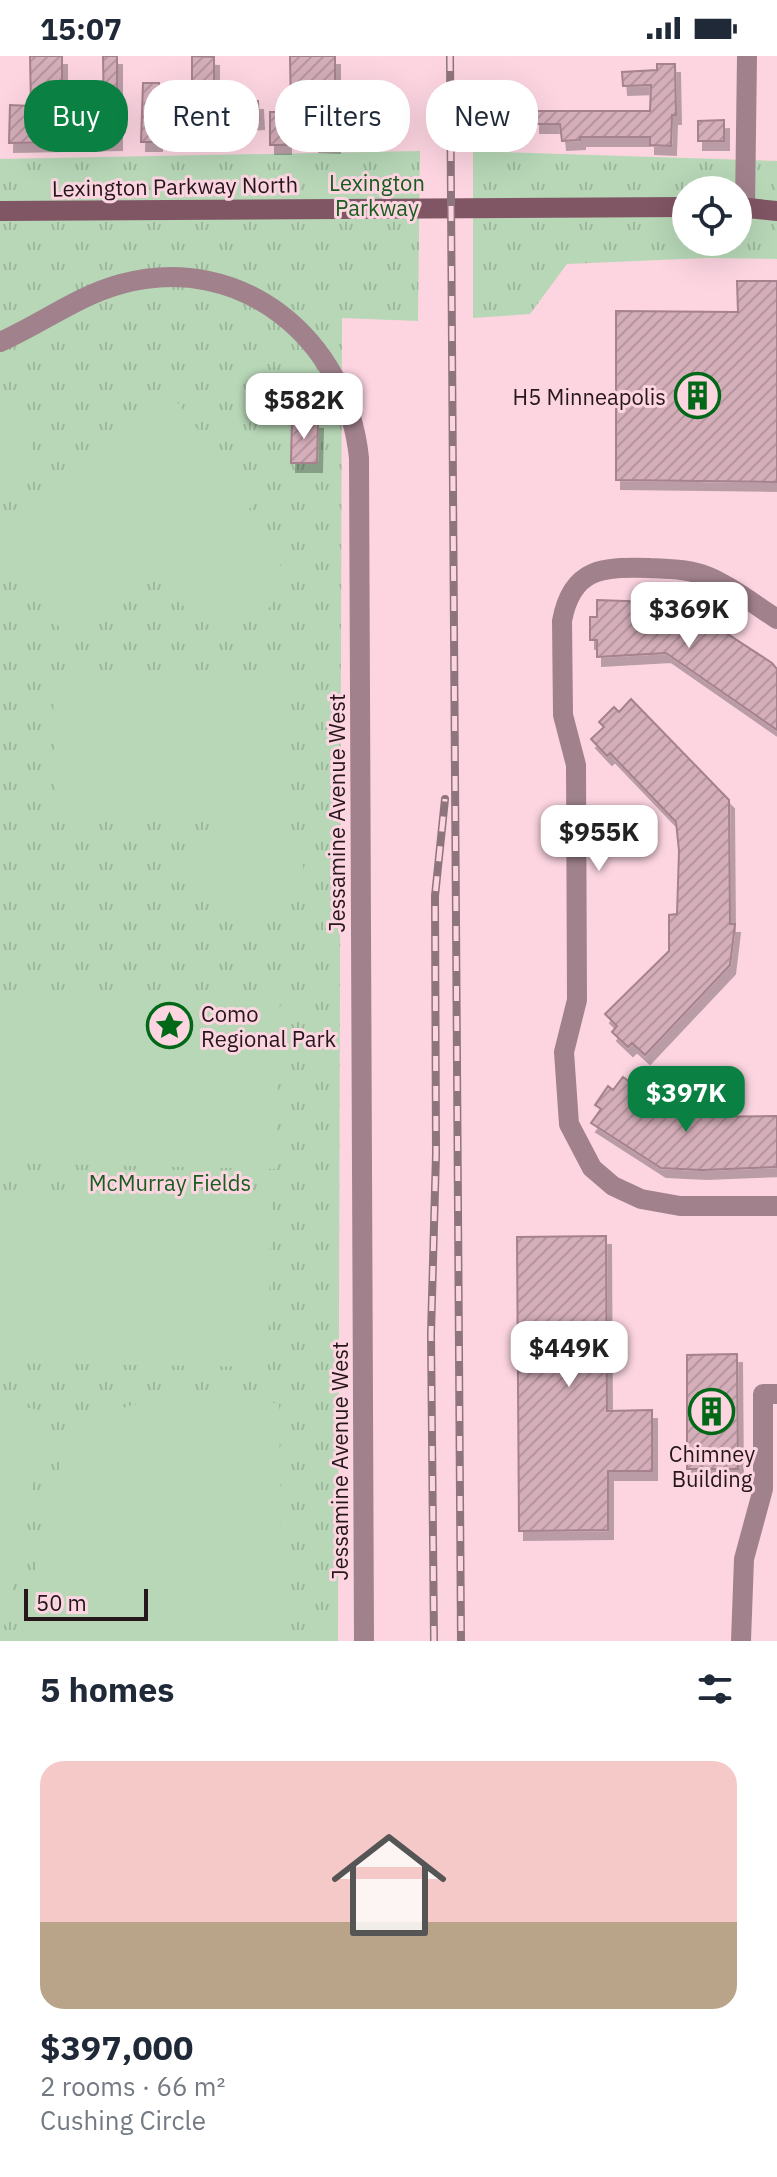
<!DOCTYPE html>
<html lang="en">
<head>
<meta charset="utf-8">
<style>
	body { margin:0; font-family:"IBM Plex Sans",sans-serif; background:#f2f2f3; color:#1f2937; height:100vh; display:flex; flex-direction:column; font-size:30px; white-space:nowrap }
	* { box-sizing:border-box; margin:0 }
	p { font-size:26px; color:#747a83 }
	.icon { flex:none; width:44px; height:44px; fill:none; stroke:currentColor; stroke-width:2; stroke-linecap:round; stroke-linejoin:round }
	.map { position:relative; height:1585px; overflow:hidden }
	.sheet { display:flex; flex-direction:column; background:#fff; flex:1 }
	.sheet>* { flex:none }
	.top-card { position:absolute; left:24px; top:24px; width:730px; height:72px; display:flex; gap:16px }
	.buttons { position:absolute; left:672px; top:120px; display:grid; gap:16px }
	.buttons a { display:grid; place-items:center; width:80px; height:80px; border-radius:50%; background:#fff; box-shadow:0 8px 32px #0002; font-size:40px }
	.scale { position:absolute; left:24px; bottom:20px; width:124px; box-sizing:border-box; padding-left:8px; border:4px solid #25171c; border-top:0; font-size:22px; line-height:28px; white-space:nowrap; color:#25171c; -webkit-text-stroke:6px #fcd5e1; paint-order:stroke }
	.price { position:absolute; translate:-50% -68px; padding:0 18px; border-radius:16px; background:#fff; color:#222; font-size:26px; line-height:52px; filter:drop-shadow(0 2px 4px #0008) }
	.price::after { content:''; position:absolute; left:50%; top:48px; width:24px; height:18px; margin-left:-12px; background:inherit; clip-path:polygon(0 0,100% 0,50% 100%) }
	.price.current { background:#0b8043; color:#fff }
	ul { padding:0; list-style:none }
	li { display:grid; align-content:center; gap:16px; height:424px; padding:0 40px }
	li+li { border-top:2px solid #e0e1e3 }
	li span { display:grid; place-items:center; height:248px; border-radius:24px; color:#555 }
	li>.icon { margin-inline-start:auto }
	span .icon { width:144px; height:144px; fill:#fffc; stroke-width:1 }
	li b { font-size:34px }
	h2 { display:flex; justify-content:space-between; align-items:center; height:96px; padding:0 40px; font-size:34px }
	.pill { padding:0 28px; border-radius:32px; background:#fff; box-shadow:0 8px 32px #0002; font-size:28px; line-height:72px }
	.pill.current { background:#0b8043; color:#fff }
	.status { display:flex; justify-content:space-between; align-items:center; height:56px; padding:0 40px; background:#fff; direction:ltr }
	.status svg { height:22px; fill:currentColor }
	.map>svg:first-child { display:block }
</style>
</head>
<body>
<div class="status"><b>15:07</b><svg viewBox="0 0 49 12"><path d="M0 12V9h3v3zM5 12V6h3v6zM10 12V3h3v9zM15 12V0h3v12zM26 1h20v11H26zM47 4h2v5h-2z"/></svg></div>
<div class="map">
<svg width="777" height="1585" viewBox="0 0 777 1585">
	<defs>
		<pattern id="park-tufts" width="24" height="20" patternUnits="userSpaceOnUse" patternTransform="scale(2)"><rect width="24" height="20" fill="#b7d7b7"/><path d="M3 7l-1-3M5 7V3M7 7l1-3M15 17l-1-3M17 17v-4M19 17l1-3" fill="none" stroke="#9db89d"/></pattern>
		<pattern id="building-hatch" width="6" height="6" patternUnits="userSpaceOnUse" patternTransform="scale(2)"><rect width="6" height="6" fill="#d4aeb9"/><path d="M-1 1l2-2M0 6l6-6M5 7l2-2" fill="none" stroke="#b6959e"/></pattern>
		<filter id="shadow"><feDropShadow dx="5" dy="9" stdDeviation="0" flood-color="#0004"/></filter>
	</defs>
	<rect width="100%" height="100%" fill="#fcd5e1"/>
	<!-- park -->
	<path fill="url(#park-tufts)" fill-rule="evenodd" d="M420,95L418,265L342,262L338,1585H0V103Z
		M473,95L777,105V203L706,202L567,208L530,258L473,262ZM686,134H738V186H686Z"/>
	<!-- pitch -->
	<path fill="#b7d7b7" d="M172,339L254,449L235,464C254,468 268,480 276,498C310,569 176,613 172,510L70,586L0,491V467Z
		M0,343C42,364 41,420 0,442Z
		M282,621L284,759L264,760C287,771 301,785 303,811C304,824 299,835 292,846C254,902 165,838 204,782C211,771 223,766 232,760L55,762L53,625Z
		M0,934L280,940L276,1113L0,1107Z
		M0,1135L271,1139L268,1311L0,1307Z
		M167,1343L279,1347L282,1585H20L62,1399L92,1366L128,1350Z
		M0,1346L48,1356L1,1585H0Z"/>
	<!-- building -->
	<path fill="url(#building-hatch)" stroke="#a6828e" stroke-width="2" filter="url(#shadow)" d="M30,0H62V51H77V57L104,58L103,0H117V85L9,87L10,49L31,50Z
		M192,0L214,1V40H229V46L258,45L259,64L157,71V86H141L143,27H159V38H192Z
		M290,0H335V30H341L342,49H336L335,88L314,87V79H286V89H270V56H291Z
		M657,8H675L676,59H672L671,90L650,89V81H580V84L562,85L560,68H535V55H650L651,29L623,30L622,16L657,14Z
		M724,64V85H698V65Z
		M737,225H777V426L616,424V255L738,256Z
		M292,363L318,364L317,407H291Z
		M597,544L680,547L772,607L777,613V674L666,597L597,601V584H590V561H597Z
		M631,643L729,744L730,868H735L730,909L645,999L632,987L628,991L612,976L617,970L605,958L669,895V859L677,858L679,795L676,766L610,697L607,700L591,683L604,671L599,666L614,651L619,656Z
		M623,1021L677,1061L777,1060V1111L702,1114L661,1112L591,1067L601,1053L595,1049L608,1030L613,1034Z
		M606,1180L607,1355L652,1354V1415H608V1474L519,1475L517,1181Z
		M737,1298L738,1413H687V1299Z"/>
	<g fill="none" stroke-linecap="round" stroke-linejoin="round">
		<!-- street -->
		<path stroke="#a1828c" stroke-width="20" d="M745,151L747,0
			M0,286C41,268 77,240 121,228C242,195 347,284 359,402L364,1585
			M777,563C755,549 733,531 709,521C690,513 670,513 649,512C603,511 572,511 562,565L563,659L576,709L577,944L564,996L569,1068L592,1112L613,1130L641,1143L680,1150H777
			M741,1585L744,1503L763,1433V1338H777"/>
		<!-- secondary -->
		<path stroke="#805564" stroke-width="20" d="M738,151L777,155
			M0,155L686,151"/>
		<defs>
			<path id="rail" d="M450,0L461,1585
				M434,1585L431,1278L436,1098L435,840L445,743"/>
		</defs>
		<!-- rail casing -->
		<use href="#rail" stroke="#8e747d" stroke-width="8"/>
		<!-- rail -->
		<use href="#rail" stroke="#fcd5e1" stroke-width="5" stroke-dasharray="15" stroke-linecap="butt"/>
	</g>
	<!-- icons -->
	<defs>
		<symbol id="building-ring" viewBox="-11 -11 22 22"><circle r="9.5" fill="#fcd5e1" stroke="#006816" stroke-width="1.5"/><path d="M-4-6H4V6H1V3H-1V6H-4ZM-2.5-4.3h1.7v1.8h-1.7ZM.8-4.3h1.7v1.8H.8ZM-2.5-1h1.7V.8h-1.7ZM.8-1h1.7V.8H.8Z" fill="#006816"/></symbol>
		<symbol id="sight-ring" viewBox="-11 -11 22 22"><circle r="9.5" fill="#fcd5e1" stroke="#006816" stroke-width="1.5"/><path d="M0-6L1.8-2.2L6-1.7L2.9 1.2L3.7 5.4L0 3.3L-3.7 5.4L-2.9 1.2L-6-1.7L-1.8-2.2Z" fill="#006816"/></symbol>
	</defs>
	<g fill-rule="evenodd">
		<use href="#building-ring" x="672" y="314" width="51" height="51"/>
		<use href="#sight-ring" x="144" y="944" width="51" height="51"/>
		<use href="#building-ring" x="686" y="1330" width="51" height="51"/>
	</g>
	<g text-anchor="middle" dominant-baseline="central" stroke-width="6" stroke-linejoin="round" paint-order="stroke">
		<!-- park labels -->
		<g font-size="22" fill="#165d1e" stroke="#fcd5e1">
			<text x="377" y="126">Lexington<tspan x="377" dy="25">Parkway</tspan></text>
			<text x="170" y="1126">McMurray Fields</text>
		</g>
		<!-- street labels -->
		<g font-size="22" fill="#25171c" stroke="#fcd5e1">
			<text transform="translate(175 130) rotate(-1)">Lexington Parkway North</text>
			<text transform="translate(336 757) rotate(-90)">Jessamine Avenue West</text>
			<text transform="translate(339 1405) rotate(-90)">Jessamine Avenue West</text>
		</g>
		<!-- poi labels -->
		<g font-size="22" fill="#25171c" stroke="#fcd5e1" text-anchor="end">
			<text x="666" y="340">H5 Minneapolis</text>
			<text x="201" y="957" text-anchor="start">Como<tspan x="201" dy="25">Regional Park</tspan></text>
			<text x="712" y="1397" text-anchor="middle">Chimney<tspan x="712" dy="25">Building</tspan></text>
		</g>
	</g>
</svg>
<div class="buttons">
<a><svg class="icon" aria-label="locate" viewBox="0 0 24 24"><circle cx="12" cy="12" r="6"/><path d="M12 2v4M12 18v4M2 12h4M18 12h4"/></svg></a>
</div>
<div class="scale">50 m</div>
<b class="price" style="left:304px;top:385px">$582K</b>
<b class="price" style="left:689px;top:594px">$369K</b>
<b class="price" style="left:599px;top:817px">$955K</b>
<b class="price current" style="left:686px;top:1078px">$397K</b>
<b class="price" style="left:569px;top:1333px">$449K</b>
<div class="top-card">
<a class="pill current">Buy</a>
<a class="pill">Rent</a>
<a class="pill">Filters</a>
<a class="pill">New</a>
</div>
</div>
<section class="sheet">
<h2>5 homes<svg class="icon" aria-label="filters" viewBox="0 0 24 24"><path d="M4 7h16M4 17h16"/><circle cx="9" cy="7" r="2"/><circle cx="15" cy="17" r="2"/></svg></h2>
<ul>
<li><span style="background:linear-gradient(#f6c9c9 65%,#b9a48a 0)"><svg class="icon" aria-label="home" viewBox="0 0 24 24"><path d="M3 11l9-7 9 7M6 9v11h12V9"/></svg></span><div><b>$397,000</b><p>2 rooms · 66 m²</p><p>Cushing Circle</p></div></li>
</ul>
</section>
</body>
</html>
